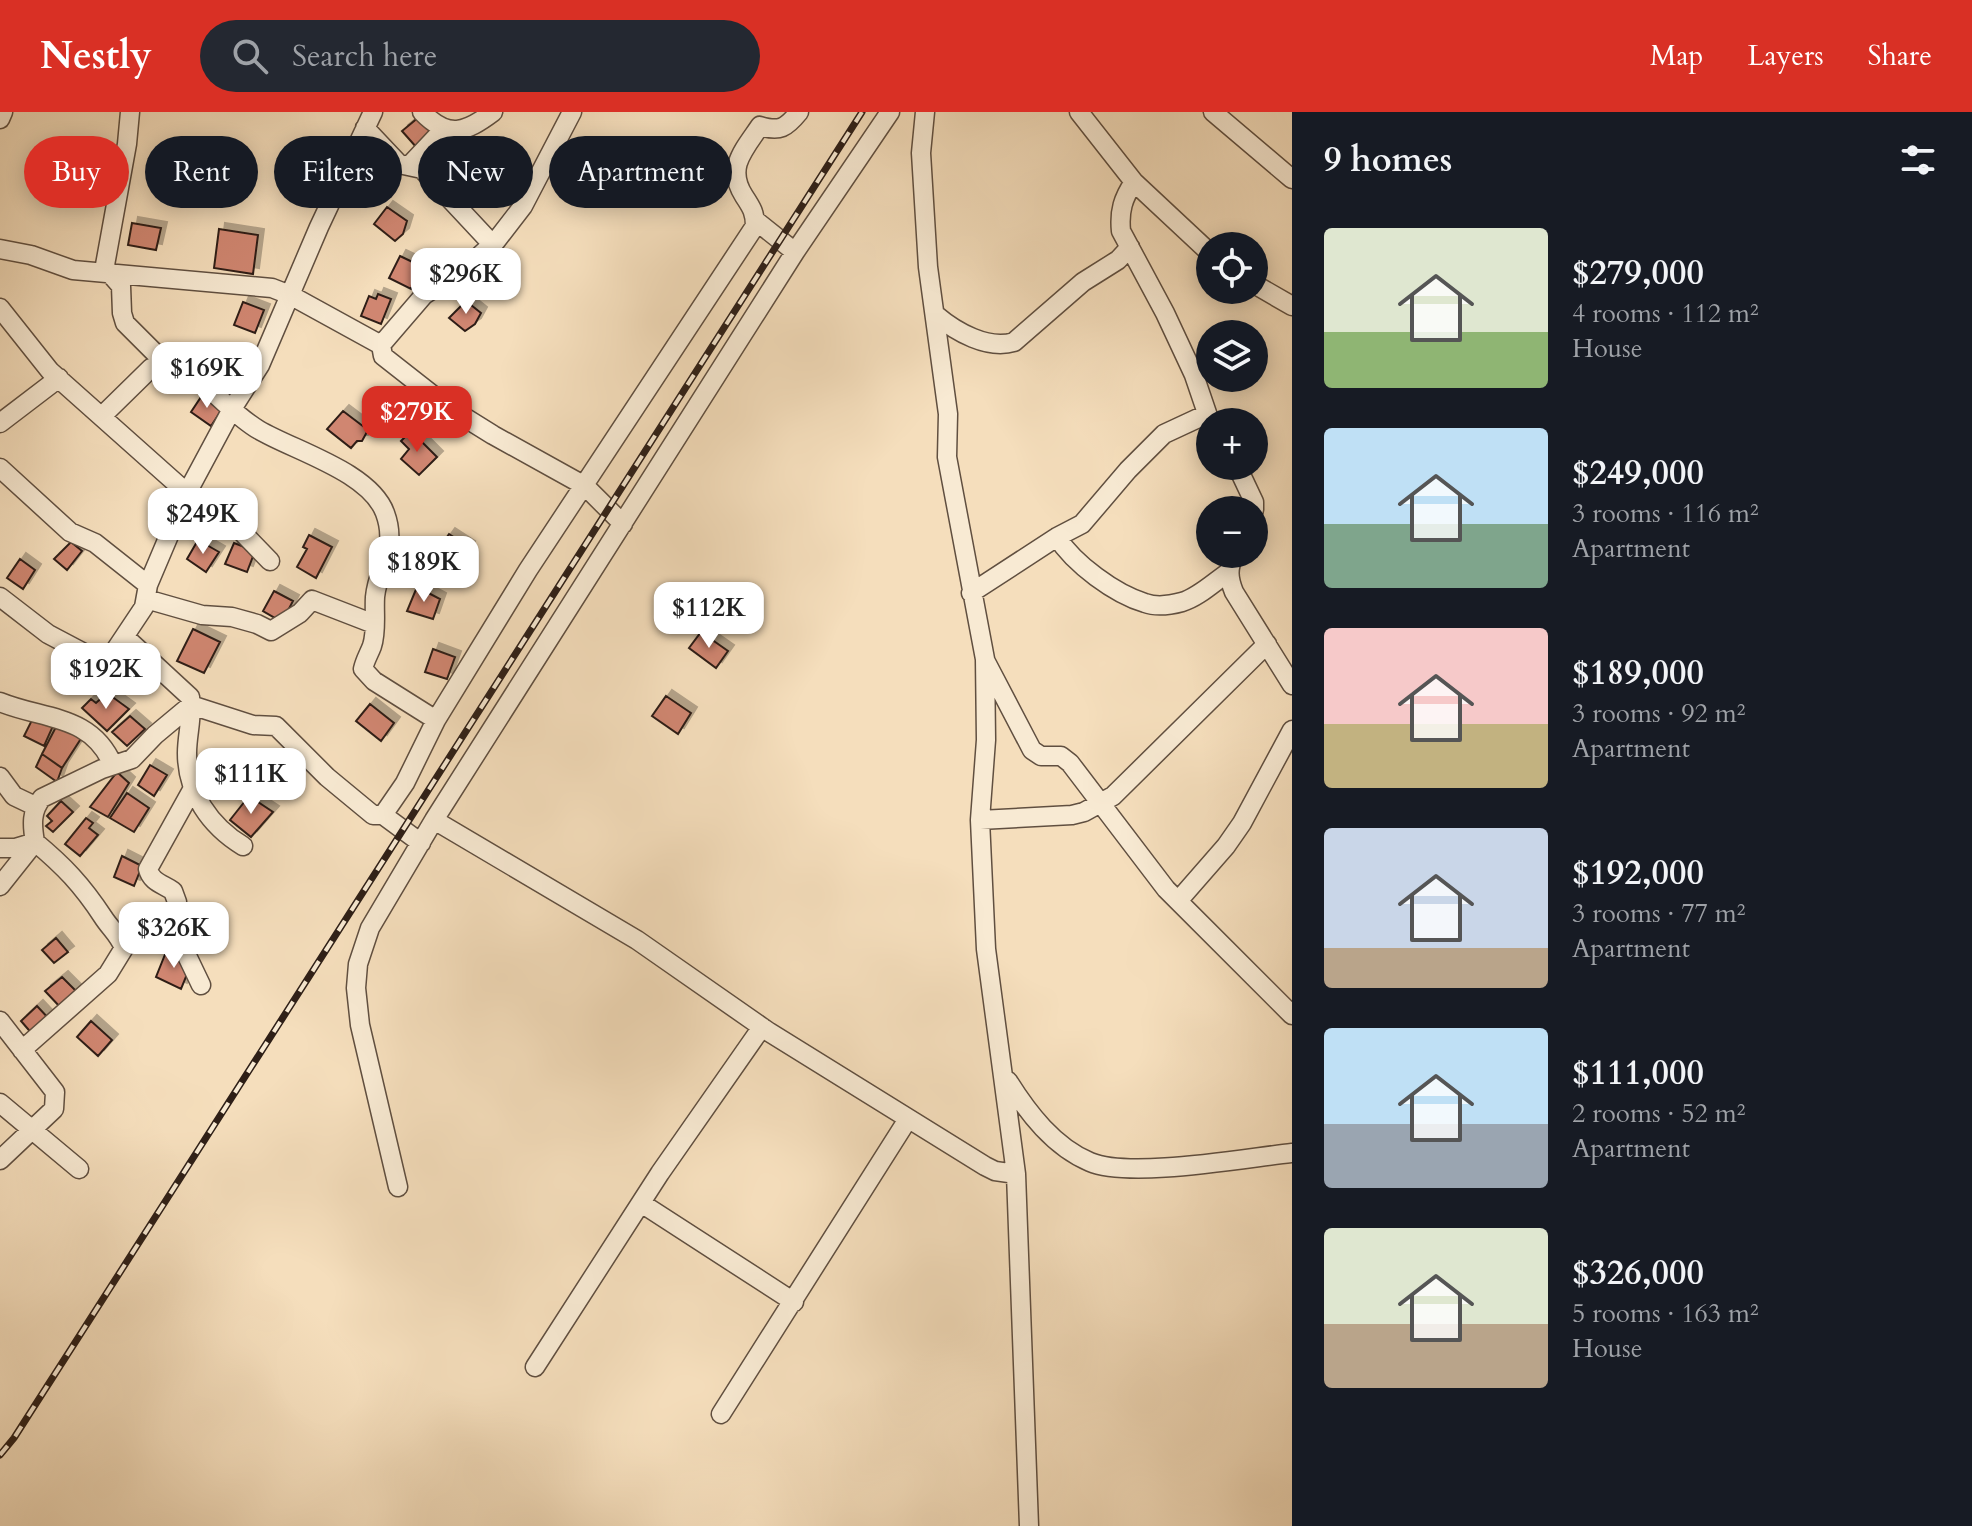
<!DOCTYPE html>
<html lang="en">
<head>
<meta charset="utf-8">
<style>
	body { margin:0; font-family:Cardo,serif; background:#242831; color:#f1f3f6; height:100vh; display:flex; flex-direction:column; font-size:30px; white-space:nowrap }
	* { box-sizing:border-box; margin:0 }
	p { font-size:26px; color:#9ea1a6 }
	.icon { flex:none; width:44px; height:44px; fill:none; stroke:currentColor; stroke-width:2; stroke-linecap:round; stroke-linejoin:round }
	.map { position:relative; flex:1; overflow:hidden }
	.sheet { display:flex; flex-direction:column; background:#171b24; width:680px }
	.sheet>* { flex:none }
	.hud { position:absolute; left:24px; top:24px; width:760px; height:72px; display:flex; gap:16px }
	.tools { position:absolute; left:1196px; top:120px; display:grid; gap:16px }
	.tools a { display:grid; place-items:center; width:72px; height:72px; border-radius:50%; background:#171b24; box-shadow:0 4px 20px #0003; font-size:40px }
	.price { position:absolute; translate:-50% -68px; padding:0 18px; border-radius:16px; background:#fff; color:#222; font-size:26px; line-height:52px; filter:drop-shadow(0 2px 4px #0008) }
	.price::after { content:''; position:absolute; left:50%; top:48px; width:24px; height:18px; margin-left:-12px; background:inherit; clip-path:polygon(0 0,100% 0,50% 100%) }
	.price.active { background:#d93025; color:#fff }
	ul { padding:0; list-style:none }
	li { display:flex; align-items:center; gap:24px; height:200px; padding:0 32px }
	li span { display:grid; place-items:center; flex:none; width:224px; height:160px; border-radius:8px; color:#555 }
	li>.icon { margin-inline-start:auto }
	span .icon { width:96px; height:96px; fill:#fffc; stroke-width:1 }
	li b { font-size:34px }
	h2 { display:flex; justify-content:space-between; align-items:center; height:96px; padding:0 32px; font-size:34px }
	.chip { padding:0 28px; border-radius:36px; background:#171b24; box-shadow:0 4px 20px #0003; font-size:28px; line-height:72px }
	.chip.active { background:#d93025; color:#fff }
	header { display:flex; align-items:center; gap:48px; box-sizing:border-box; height:112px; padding:0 40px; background:#d93025; color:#fff }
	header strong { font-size:38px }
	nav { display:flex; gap:44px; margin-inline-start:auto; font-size:28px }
	.search { width:560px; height:72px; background:#242831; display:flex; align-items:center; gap:20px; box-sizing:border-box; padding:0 28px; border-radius:44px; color:#9ea1a6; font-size:30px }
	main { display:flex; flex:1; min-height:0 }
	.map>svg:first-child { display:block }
</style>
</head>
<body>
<header>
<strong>Nestly</strong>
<div class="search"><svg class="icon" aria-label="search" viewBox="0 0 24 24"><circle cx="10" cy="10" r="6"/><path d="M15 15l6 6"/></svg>Search here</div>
<nav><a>Map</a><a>Layers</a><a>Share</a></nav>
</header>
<main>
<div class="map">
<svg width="1292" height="1414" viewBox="0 0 1292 1414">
	<defs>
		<filter id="shadow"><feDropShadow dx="6" dy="-6" stdDeviation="0" flood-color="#0004"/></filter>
	</defs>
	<rect width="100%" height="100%" fill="#f5debc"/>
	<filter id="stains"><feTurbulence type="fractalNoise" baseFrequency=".0025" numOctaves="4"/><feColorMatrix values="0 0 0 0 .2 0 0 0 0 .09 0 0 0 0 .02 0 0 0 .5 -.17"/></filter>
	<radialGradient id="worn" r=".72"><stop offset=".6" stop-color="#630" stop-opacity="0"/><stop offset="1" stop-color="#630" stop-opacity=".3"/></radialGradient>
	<!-- building -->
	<path fill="#d08671" stroke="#2e1f17" stroke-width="2" filter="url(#shadow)" d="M419,5L433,21L417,36L402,19Z
		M387,95L407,109L403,122L395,129L374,112Z
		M132,111L161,116L156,138L128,133Z
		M219,117L258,123L253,162L214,156Z
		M400,144L421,154L411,177L389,166Z
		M378,182L391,187L381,212L361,204L369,184L376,187Z
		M466,189L481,201L475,212L465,219L449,206Z
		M243,190L264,198L255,221L234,213Z
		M203,282L223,296L211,314L191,300Z
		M343,299L368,318L362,329H357L351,336L327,317Z
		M411,319L437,345L419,363L401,347L409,337L401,329Z
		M449,422L469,435L456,456L435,442Z
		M309,423L332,435L316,466L297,455L307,437L303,435Z
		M198,428L219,440L206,460L187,447Z
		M71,430L82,439L67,458L54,447Z
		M234,431L255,439L247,460L225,452Z
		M20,447L35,458L23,477L7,466Z
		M417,475L440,487L433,507L407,499Z
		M274,479L293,489L282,510L263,499Z
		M193,517L220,530L204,561L177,549Z
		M701,520L728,539L716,556L689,536Z
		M433,537L455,545L447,567L425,560Z
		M136,546L160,565L143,581L120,565Z
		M107,581L129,597L107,619L82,596L91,587L96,591Z
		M666,584L691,601L678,622L652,604Z
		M370,592L394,611L381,629L356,609Z
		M34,604L53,614L44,634L24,624Z
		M130,604L145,617L127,634L112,620Z
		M58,611L82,625L62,656L42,642Z
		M42,642L62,656L57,670L36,655Z
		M150,653L167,663L154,684L138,673Z
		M117,660L129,671L108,705L90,695Z
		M127,681L149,696L134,720L110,706Z
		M249,684L273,700L251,725L230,708Z
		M61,689L73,700L53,720L46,714L52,709L47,704Z
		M86,706L93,711L89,716L98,723L80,744L65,732Z
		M122,744L142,754L134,774L114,765Z
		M56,826L68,840L54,851L42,838Z
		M166,840L186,848L190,855L181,877L156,865Z
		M62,865L77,880L61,896L45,879Z
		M37,894L51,909L34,924L21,909Z
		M91,909L112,928L98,944L77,925Z"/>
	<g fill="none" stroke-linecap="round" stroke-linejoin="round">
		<defs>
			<path id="minor" d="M130,0L127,32L105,153L107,158L121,174L122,201L125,211L170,256
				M422,0C448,27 465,21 493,0
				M925,0L921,41L928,155L948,302L947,345L985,547L986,628L980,708L986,837L1016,1062L1029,1414
				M1079,0L1134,70L1210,141
				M1213,0L1292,67
				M0,7L3,0
				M365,16L399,52L422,57L493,133
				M409,54L443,18
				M1134,70C1123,86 1119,99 1121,119L1165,201L1194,263L1210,310
				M755,108L795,140
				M0,137L31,143L73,158L272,176L290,183L381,233L383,244L448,295L493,323L585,374L623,412
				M1254,172L1292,194
				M0,196L50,259L187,381L239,417L270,449
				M936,203C956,220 988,238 1014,230L1083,170L1118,148L1130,135
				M381,233L424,183L465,157L496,129L523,94L572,0
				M102,304L151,256C160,254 171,255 181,259C211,272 231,302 259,318C295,339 370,360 385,401C398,436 378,454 375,485C374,501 377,519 372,534C369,542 365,548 363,557L374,569L436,608
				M0,311L59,266
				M1237,354L1254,390V398
				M0,356L70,420L95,431L148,473
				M1057,425C1074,452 1115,482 1145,491C1156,495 1171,493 1182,490C1199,485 1215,469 1229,460
				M1234,442C1228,457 1228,465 1234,480L1292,573
				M971,481L1057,425L1082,412L1128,358L1164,322L1207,302
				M0,485L48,522L101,550L112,543L144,495L148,473L187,381L232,297L260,253L319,115L373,0
				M146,487L202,503L232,505L257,512L271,519L300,501L312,488L374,512
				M125,525L190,585C193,605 187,622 187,641C187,681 210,714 243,734
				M986,550L1032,638L1041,644H1061L1070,651L1166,777L1292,903
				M0,590C44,608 91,602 113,653
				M0,665L14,684L35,694
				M193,676L148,757C151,770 163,772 173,779L177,790L178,825L201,873
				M383,703L421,731
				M434,708L637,828L769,920L985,1054L995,1059L1016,1062
				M980,708L1072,703L1084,700L1113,684L1267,532
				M0,736H15L35,730
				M0,774L35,730
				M1178,789L1226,734L1242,711L1292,618
				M0,909L55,980L54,997L0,1048
				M22,938L108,862L124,836C119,823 110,816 103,805C82,773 64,754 35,730C32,713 31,699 42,686L102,657L132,647L155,623L191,593L253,613L276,614L327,665L373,703H383L405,671L436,608L528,458L755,114C755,101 752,96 744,84C726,56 743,39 760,14C780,20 786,16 799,0
				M1008,969C1028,1001 1054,1035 1090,1050C1130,1067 1245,1046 1292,1041
				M0,991L79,1057
				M398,1075L360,913L356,876L358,852L370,816L434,708L795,140L890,0
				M641,1091L794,1190
				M535,1255L660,1061L762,915
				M721,1302L908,1007"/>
		</defs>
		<!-- minor casing -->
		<use href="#minor" stroke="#604f40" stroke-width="21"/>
		<!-- minor -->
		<use href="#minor" stroke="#f8ead3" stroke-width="18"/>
		<defs>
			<path id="rail" d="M0,1343L14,1326L862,0"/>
		</defs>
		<!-- rail casing -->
		<use href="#rail" stroke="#2e1f17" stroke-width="7"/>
		<!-- rail -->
		<use href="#rail" stroke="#f8ead3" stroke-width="4" stroke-dasharray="12" stroke-linecap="butt"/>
	</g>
	<rect width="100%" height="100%" filter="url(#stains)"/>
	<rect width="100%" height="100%" fill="url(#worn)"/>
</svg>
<div class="tools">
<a><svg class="icon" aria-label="locate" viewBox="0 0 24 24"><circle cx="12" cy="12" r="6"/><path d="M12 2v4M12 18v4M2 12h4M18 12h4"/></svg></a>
<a><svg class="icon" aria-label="layers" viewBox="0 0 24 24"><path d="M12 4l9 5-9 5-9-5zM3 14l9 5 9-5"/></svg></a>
<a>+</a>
<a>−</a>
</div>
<b class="price" style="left:466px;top:204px">$296K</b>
<b class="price" style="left:207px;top:298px">$169K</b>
<b class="price active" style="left:417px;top:342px">$279K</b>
<b class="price" style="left:203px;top:444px">$249K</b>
<b class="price" style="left:424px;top:492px">$189K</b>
<b class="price" style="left:709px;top:538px">$112K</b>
<b class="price" style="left:106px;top:599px">$192K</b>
<b class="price" style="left:251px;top:704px">$111K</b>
<b class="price" style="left:174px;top:858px">$326K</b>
<div class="hud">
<a class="chip active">Buy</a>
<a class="chip">Rent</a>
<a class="chip">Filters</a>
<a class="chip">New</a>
<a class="chip">Apartment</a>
</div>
</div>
<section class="sheet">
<h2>9 homes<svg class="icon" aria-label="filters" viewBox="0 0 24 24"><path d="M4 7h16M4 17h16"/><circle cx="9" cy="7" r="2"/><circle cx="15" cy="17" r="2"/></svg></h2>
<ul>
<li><span style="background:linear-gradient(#dfe7d0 65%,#8fb573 0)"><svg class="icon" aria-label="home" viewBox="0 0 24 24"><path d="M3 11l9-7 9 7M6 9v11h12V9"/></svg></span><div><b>$279,000</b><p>4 rooms · 112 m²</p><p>House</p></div></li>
<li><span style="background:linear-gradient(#bfe0f5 60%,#7fa58c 0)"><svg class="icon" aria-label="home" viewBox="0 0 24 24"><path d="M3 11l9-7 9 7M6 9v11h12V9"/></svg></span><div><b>$249,000</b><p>3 rooms · 116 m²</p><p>Apartment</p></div></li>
<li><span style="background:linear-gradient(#f6c9c9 60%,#c2b280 0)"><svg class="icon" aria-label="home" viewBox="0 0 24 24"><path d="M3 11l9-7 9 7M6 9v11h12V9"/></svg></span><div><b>$189,000</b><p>3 rooms · 92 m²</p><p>Apartment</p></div></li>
<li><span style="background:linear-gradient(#c9d6e8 75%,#b9a48a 0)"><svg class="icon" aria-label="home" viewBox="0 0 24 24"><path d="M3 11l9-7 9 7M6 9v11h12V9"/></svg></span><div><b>$192,000</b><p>3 rooms · 77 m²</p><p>Apartment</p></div></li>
<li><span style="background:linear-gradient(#bfe0f5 60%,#9aa5b1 0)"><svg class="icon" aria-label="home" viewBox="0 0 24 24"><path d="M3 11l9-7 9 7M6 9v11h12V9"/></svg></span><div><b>$111,000</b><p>2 rooms · 52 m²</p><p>Apartment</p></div></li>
<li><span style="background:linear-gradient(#dfe7d0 60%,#b9a48a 0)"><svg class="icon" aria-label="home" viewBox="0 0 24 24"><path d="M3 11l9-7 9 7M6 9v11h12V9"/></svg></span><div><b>$326,000</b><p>5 rooms · 163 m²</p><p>House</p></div></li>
</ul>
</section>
</main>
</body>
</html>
